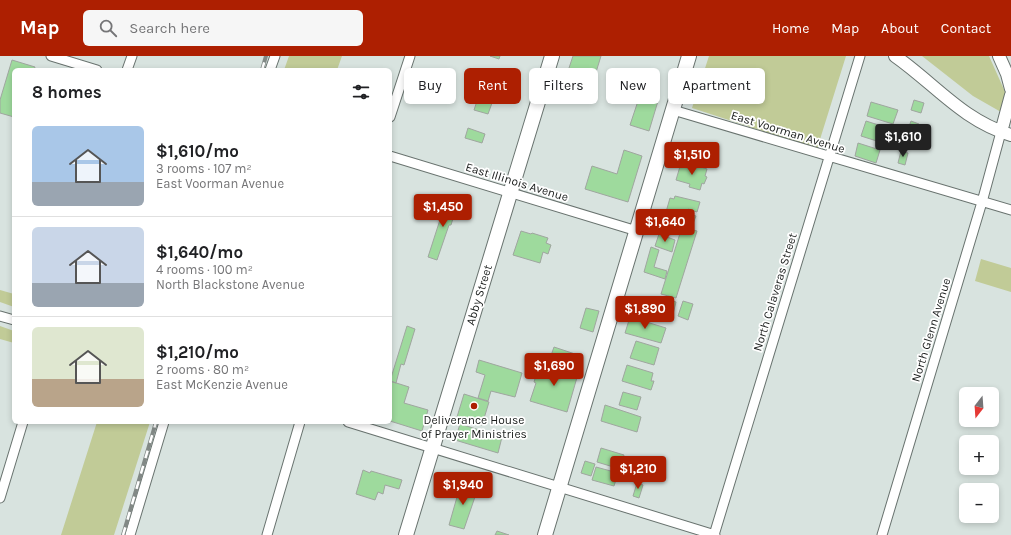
<!DOCTYPE html>
<html lang="en">
<head>
<meta charset="utf-8">
<style>
	body { margin:0; font-family:Karla,sans-serif; background:#f6f6f6; color:#202124; height:100vh; display:flex; flex-direction:column; font-size:15px; white-space:nowrap }
	* { box-sizing:border-box; margin:0 }
	p { font-size:13px; color:#757577 }
	.icon { flex:none; width:22px; height:22px; fill:none; stroke:currentColor; stroke-width:2; stroke-linecap:round; stroke-linejoin:round }
	.map { position:relative; flex:1; overflow:hidden }
	.drawer { position:absolute; left:12px; top:12px; width:380px; height:356px; display:flex; flex-direction:column; background:#fff; border-radius:6px; box-shadow:0 2px 6px #0003 }
	.drawer>* { flex:none }
	.hud { position:absolute; left:404px; top:12px; width:380px; height:36px; display:flex; gap:8px }
	.needle { width:26px; rotate:197deg }
	.buttons { position:absolute; left:959px; top:331px; display:grid; gap:8px }
	.buttons a { display:grid; place-items:center; width:40px; height:40px; border-radius:6px; background:#fff; box-shadow:0 2px 6px #0003; font-size:20px }
	.price { position:absolute; translate:-50% -34px; padding:0 9px; border-radius:4px; background:#ad1f01; color:#fff; font-size:13px; line-height:26px; filter:drop-shadow(0 1px 2px #0008) }
	.price::after { content:''; position:absolute; left:50%; top:24px; width:12px; height:9px; margin-left:-6px; background:inherit; clip-path:polygon(0 0,100% 0,50% 100%) }
	.price.on { background:#222; color:#fff }
	ul { padding:0; list-style:none }
	li { display:flex; align-items:center; gap:12px; height:100px; padding:0 20px }
	li+li { border-top:1px solid #e0e0e0 }
	li span { display:grid; place-items:center; flex:none; width:112px; height:80px; border-radius:6px; color:#555 }
	li>.icon { margin-inline-start:auto }
	span .icon { width:48px; height:48px; fill:#fffc; stroke-width:1 }
	li b { font-size:17px }
	h2 { display:flex; justify-content:space-between; align-items:center; height:48px; padding:0 20px; font-size:17px }
	.tag { padding:0 14px; border-radius:6px; background:#fff; box-shadow:0 2px 6px #0003; font-size:14px; line-height:36px }
	.tag.on { background:#ad1f01; color:#fff }
	header { display:flex; align-items:center; gap:24px; box-sizing:border-box; height:56px; padding:0 20px; background:#ad1f01; color:#fff }
	header strong { font-size:19px }
	nav { display:flex; gap:22px; margin-inline-start:auto; font-size:14px }
	.search { width:280px; height:36px; background:#f6f6f6; display:flex; align-items:center; gap:10px; box-sizing:border-box; padding:0 14px; border-radius:6px; color:#757577; font-size:15px }
	.map>svg:first-child { display:block }
</style>
</head>
<body>
<header>
<strong>Map</strong>
<div class="search"><svg class="icon" aria-label="search" viewBox="0 0 24 24"><circle cx="10" cy="10" r="6"/><path d="M15 15l6 6"/></svg>Search here</div>
<nav><a>Home</a><a>Map</a><a>About</a><a>Contact</a></nav>
</header>
<div class="map">
<svg width="1011" height="479" viewBox="0 0 1011 479">
	<rect width="100%" height="100%" fill="#d8e3df"/>
	<!-- green -->
	<path fill="#c1cb97" d="M289,0H342L337,14H284Z
		M709,0H846L817,93L692,52Z
		M922,0H989L1006,38L1001,56L973,40Z
		M981,203L1011,212V236L975,225Z
		M0,234L14,238V251L0,246Z
		M0,270L14,275V287L0,283Z
		M97,366H150L114,479H61Z"/>
	<!-- building -->
	<path fill="#9eda9d" stroke="#9fa69f" d="M490,0H500L499,3Z
		M573,0H601L588,42L562,33Z
		M12,4L35,11L34,14H14V61L0,57V44Z
		M640,39L658,45L649,75L630,69Z
		M478,42L492,47L488,58L474,54Z
		M914,44L924,47L921,57L911,54Z
		M871,46L898,54L893,68L867,60Z
		M866,65L888,72L883,87L861,80Z
		M911,65L919,68L916,78L907,76Z
		M468,72L485,78L482,87L465,82Z
		M902,79L910,81L907,92L899,90Z
		M858,87L880,94L876,107L855,100Z
		M624,94L642,100L628,146L585,133L592,110L617,118Z
		M901,95L908,97L905,109L898,107Z
		M681,107L695,111V109L707,113L705,120L707,121L704,128L702,127L700,134L689,131L690,128L676,124Z
		M675,140L700,146L697,156L688,153L687,157L696,160L692,170L668,161L669,157L666,156L670,142L674,143Z
		M447,142L458,146L451,169H449L437,204L428,201Z
		M682,171L697,175L676,242L661,238Z
		M521,175L531,178L532,177L548,182L546,187L551,189L548,198L543,196L540,207L513,199Z
		M659,178L675,184L672,196L655,190Z
		M651,191L659,194L654,211L667,215L665,223L644,216Z
		M667,243L676,246L673,258L663,255Z
		M683,245L693,248L688,264L678,260Z
		M586,252L599,255L593,276L580,272Z
		M630,261L666,272L661,287L625,277Z
		M407,270L415,273L404,309L401,308L396,327L390,325Z
		M636,285L659,292L654,309L630,302Z
		M554,291L578,299L573,316L548,308Z
		M479,304L522,317L515,341L491,335L488,345L478,342L485,319L476,316Z
		M540,306L578,318L567,356L530,345L536,327L534,326Z
		M627,309L653,317L651,325H654L651,334L622,325Z
		M390,325L409,331L404,347L428,354L422,375L390,365Z
		M623,336L641,341L637,354L619,349Z
		M464,338L489,346L482,369L457,361Z
		M605,349L641,361L637,376L601,365Z
		M460,368L502,381L498,397L455,384Z
		M601,392L624,399L620,413L597,406Z
		M585,405L595,408L591,420L581,417Z
		M596,411L618,417L614,430L592,424Z
		M363,414L370,417L371,415L402,424L399,433L385,429L383,438L378,436L375,444L356,438Z
		M461,427L478,432L464,473L449,469Z
		M637,427L643,429L639,442L633,440Z
		M497,475L509,479H495Z"/>
	<g fill="none" stroke-linecap="round" stroke-linejoin="round">
		<defs>
			<path id="street" d="M51,0L97,14
				M127,14L132,0
				M270,14L275,0
				M673,54L1011,154
				M390,61L410,0
				M390,100L637,175
				M0,260L14,264
				M348,366L715,479
				M0,442L23,366
				M130,479L164,366
				M267,479L300,366
				M714,479L860,0
				M882,479L982,146L1001,76"/>
			<path id="secondary" d="M895,0C935,28 962,64 1011,79
				M999,0L1007,18L1011,33
				M1001,76L1011,39"/>
			<path id="primary" d="M406,479L552,0
				M545,479L689,0"/>
		</defs>
		<!-- street casing -->
		<use href="#street" stroke="#69736f" stroke-width="11"/>
		<!-- secondary casing -->
		<use href="#secondary" stroke="#69736f" stroke-width="14"/>
		<!-- primary casing -->
		<use href="#primary" stroke="#69736f" stroke-width="16"/>
		<!-- street -->
		<use href="#street" stroke="#fff" stroke-width="9"/>
		<!-- secondary -->
		<use href="#secondary" stroke="#fff" stroke-width="12"/>
		<!-- primary -->
		<use href="#primary" stroke="#fff" stroke-width="14"/>
		<defs>
			<path id="rail" d="M262,14L266,0
				M123,479L156,366"/>
		</defs>
		<!-- rail casing -->
		<use href="#rail" stroke="#828986" stroke-width="4"/>
		<!-- rail -->
		<use href="#rail" stroke="#fff" stroke-width="2.5" stroke-dasharray="8" stroke-linecap="butt"/>
	</g>
	<!-- markers -->
	<circle fill="#ad1f01" stroke="#fff" stroke-width="1.5" cx="474" cy="350" r="4"/>
	<g text-anchor="middle" dominant-baseline="central" stroke-width="3.5" stroke-linejoin="round" paint-order="stroke">
		<!-- street labels -->
		<g font-size="12" fill="#1a1d1c" stroke="#fff">
			<text transform="translate(788 76) rotate(17)">East Voorman Avenue</text>
			<text transform="translate(517 126) rotate(17)">East Illinois Avenue</text>
			<text transform="translate(775 236) rotate(-73)">North Calaveras Street</text>
			<text transform="translate(479 239) rotate(-73)">Abby Street</text>
			<text transform="translate(931 274) rotate(-73)">North Glenn Avenue</text>
		</g>
		<!-- poi labels -->
		<g font-size="12" fill="#1a1d1c" stroke="#fff">
			<text x="474" y="364">Deliverance House<tspan x="474" dy="14">of Prayer Ministries</tspan></text>
		</g>
	</g>
</svg>
<div class="buttons">
<a><svg class="needle" viewBox="-14 -14 28 28"><path d="M0-13l5 13h-10z" fill="#e53935"/><path d="M0 13l5-13h-10z" fill="#757577"/></svg></a>
<a>+</a>
<a>−</a>
</div>
<b class="price on" style="left:903px;top:102px">$1,610</b>
<b class="price" style="left:692px;top:120px">$1,510</b>
<b class="price" style="left:443px;top:172px">$1,450</b>
<b class="price" style="left:665px;top:187px">$1,640</b>
<b class="price" style="left:645px;top:274px">$1,890</b>
<b class="price" style="left:554px;top:331px">$1,690</b>
<b class="price" style="left:638px;top:434px">$1,210</b>
<b class="price" style="left:463px;top:450px">$1,940</b>
<div class="hud">
<a class="tag">Buy</a>
<a class="tag on">Rent</a>
<a class="tag">Filters</a>
<a class="tag">New</a>
<a class="tag">Apartment</a>
</div>
<section class="drawer">
<h2>8 homes<svg class="icon" aria-label="filters" viewBox="0 0 24 24"><path d="M4 7h16M4 17h16"/><circle cx="9" cy="7" r="2"/><circle cx="15" cy="17" r="2"/></svg></h2>
<ul>
<li><span style="background:linear-gradient(#a9c7e8 70%,#9aa5b1 0)"><svg class="icon" aria-label="home" viewBox="0 0 24 24"><path d="M3 11l9-7 9 7M6 9v11h12V9"/></svg></span><div><b>$1,610/mo</b><p>3 rooms · 107 m²</p><p>East Voorman Avenue</p></div></li>
<li><span style="background:linear-gradient(#c9d6e8 70%,#9aa5b1 0)"><svg class="icon" aria-label="home" viewBox="0 0 24 24"><path d="M3 11l9-7 9 7M6 9v11h12V9"/></svg></span><div><b>$1,640/mo</b><p>4 rooms · 100 m²</p><p>North Blackstone Avenue</p></div></li>
<li><span style="background:linear-gradient(#dfe7d0 65%,#b9a48a 0)"><svg class="icon" aria-label="home" viewBox="0 0 24 24"><path d="M3 11l9-7 9 7M6 9v11h12V9"/></svg></span><div><b>$1,210/mo</b><p>2 rooms · 80 m²</p><p>East McKenzie Avenue</p></div></li>
</ul>
</section>
</div>
</body>
</html>
